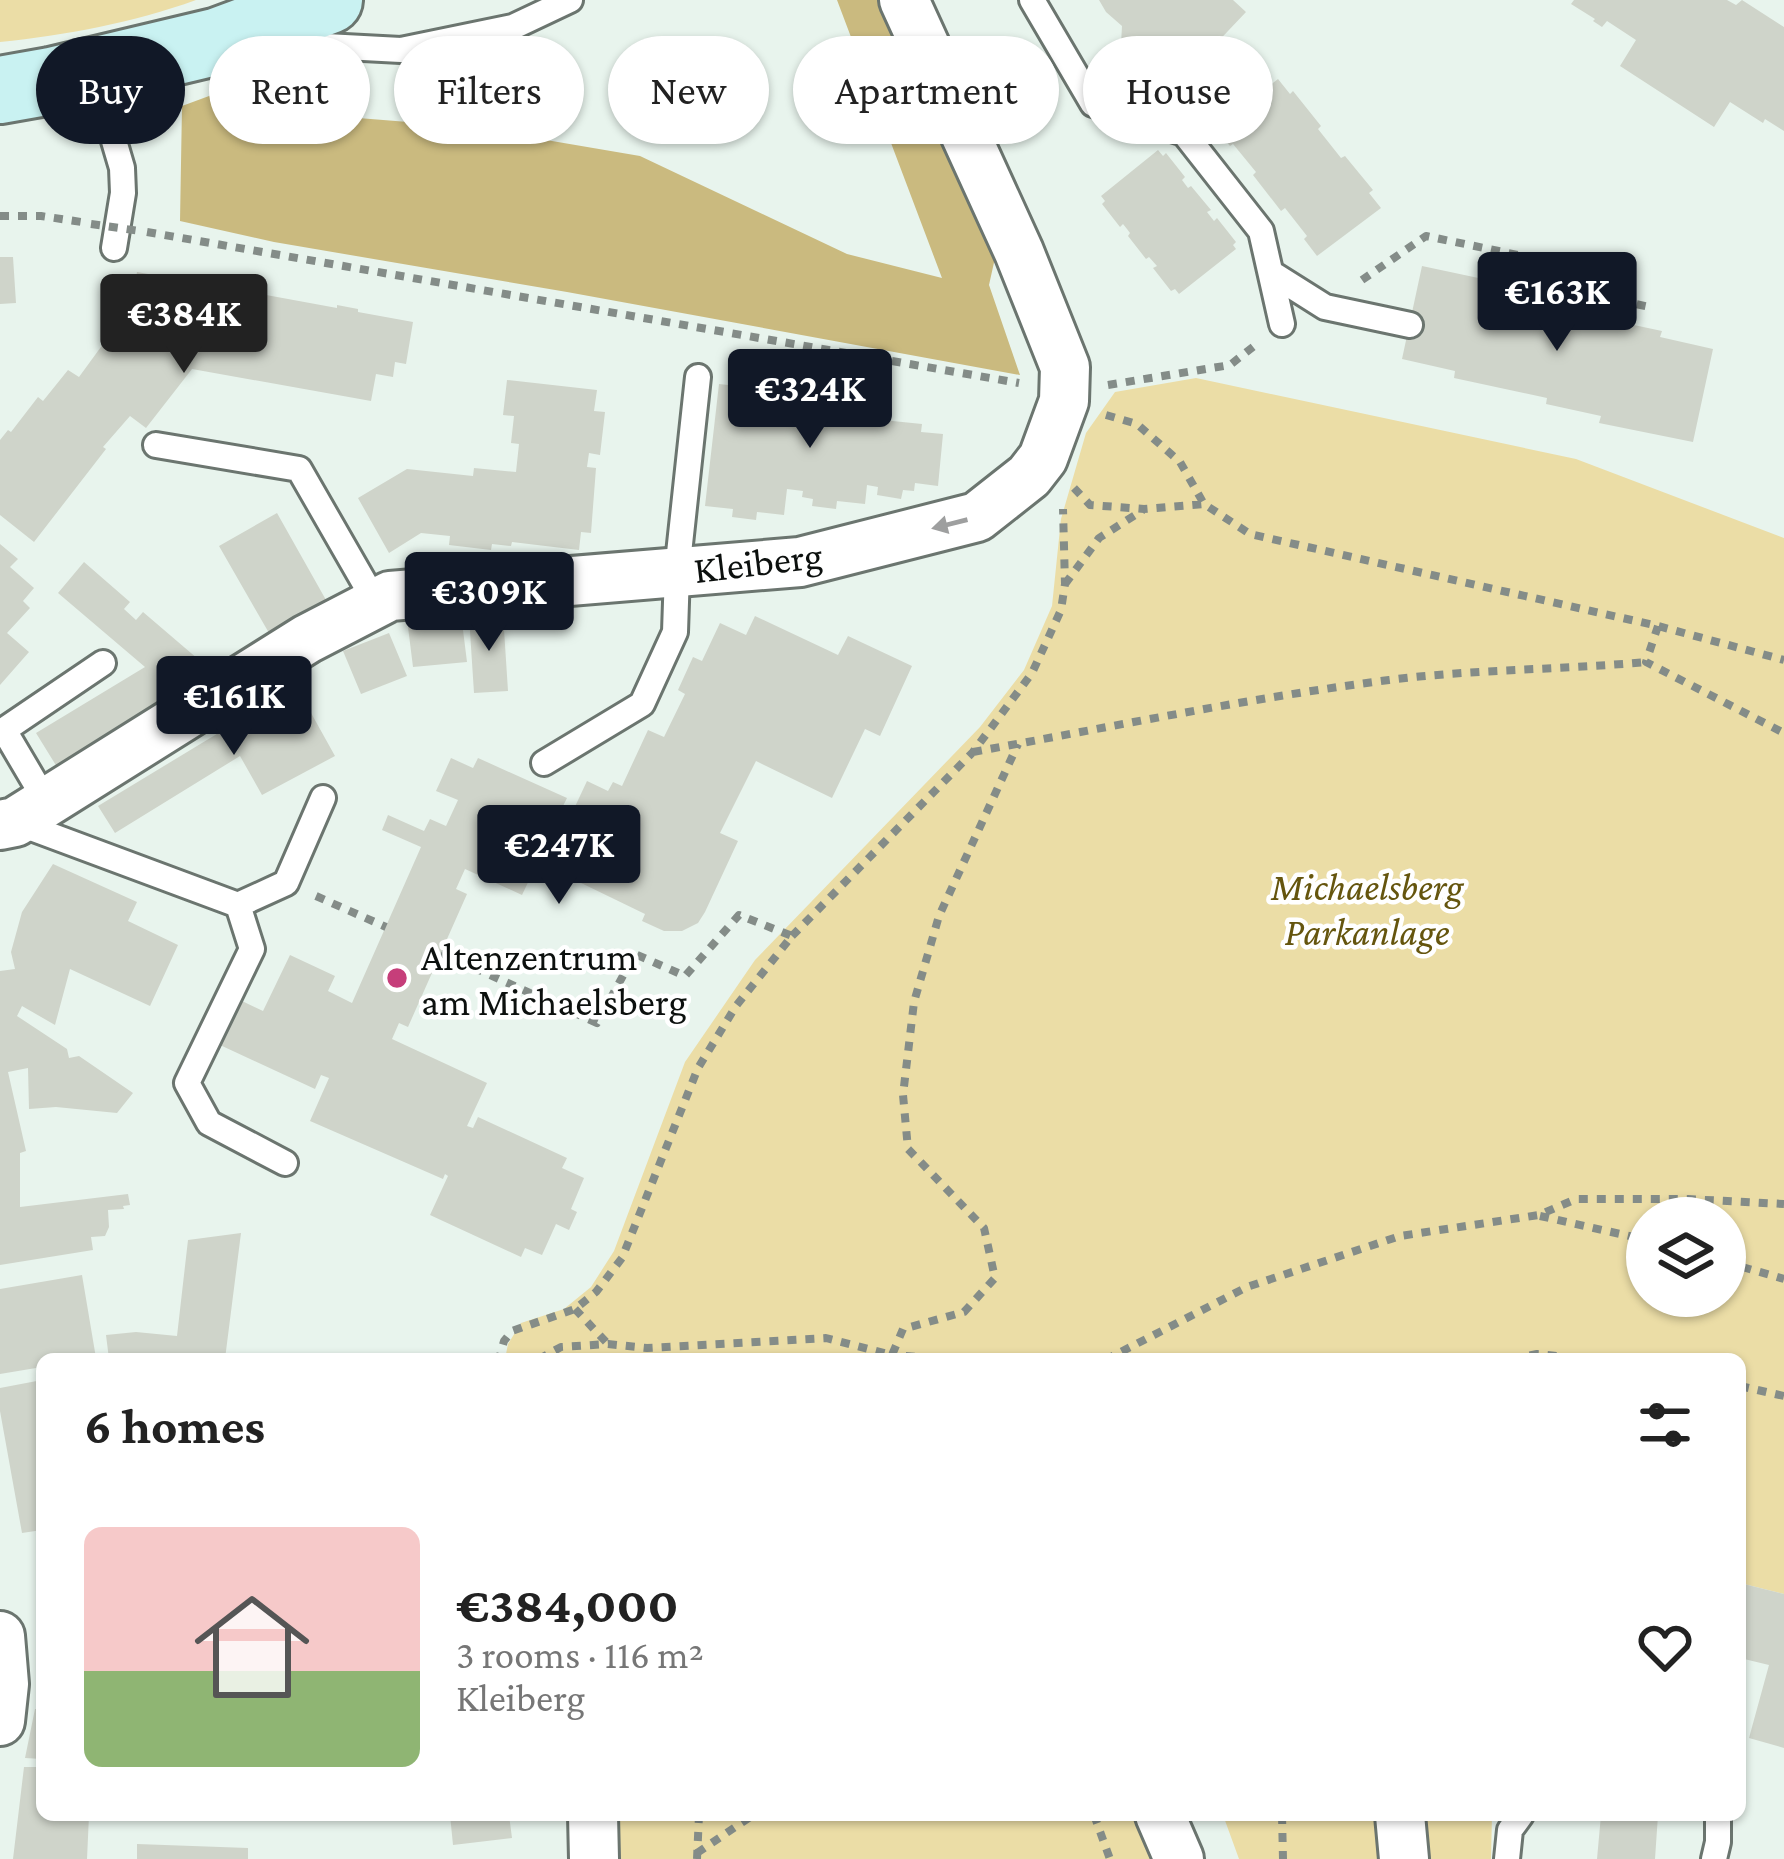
<!DOCTYPE html>
<html lang="en">
<head>
<meta charset="utf-8">
<style>
	body { margin:0; font-family:"Crimson Pro",serif; background:#f6f6f6; color:#222; height:100vh; display:flex; flex-direction:column; font-size:45px; white-space:nowrap }
	* { box-sizing:border-box; margin:0 }
	p { font-size:39px; color:#767676 }
	.icon { flex:none; width:66px; height:66px; fill:none; stroke:currentColor; stroke-width:2; stroke-linecap:round; stroke-linejoin:round }
	.map { position:relative; flex:1; overflow:hidden }
	.panel { position:absolute; left:36px; top:1353px; width:1710px; height:468px; display:flex; flex-direction:column; background:#fff; border-radius:18px; box-shadow:0 3px 9px #0004 }
	.panel>* { flex:none }
	.top-card { position:absolute; left:36px; top:36px; width:1713px; height:108px; display:flex; gap:24px }
	.tools { position:absolute; left:1626px; top:1197px; display:grid; gap:24px }
	.tools a { display:grid; place-items:center; width:120px; height:120px; border-radius:50%; background:#fff; box-shadow:0 3px 9px #0004; font-size:60px }
	.price { position:absolute; translate:-50% -102px; padding:0 27px; border-radius:12px; background:#111827; color:#fff; font-size:39px; line-height:78px; filter:drop-shadow(0 3px 6px #0008) }
	.price::after { content:''; position:absolute; left:50%; top:72px; width:36px; height:27px; margin-left:-18px; background:inherit; clip-path:polygon(0 0,100% 0,50% 100%) }
	.price.current { background:#222; color:#fff }
	ul { padding:0; list-style:none }
	li { display:flex; align-items:center; gap:36px; height:300px; padding:0 48px }
	li span { display:grid; place-items:center; flex:none; width:336px; height:240px; border-radius:18px; color:#555 }
	li>.icon { margin-inline-start:auto }
	span .icon { width:144px; height:144px; fill:#fffc; stroke-width:1 }
	li b { font-size:51px }
	h2 { display:flex; justify-content:space-between; align-items:center; height:144px; padding:0 48px; font-size:51px }
	.chip { padding:0 42px; border-radius:54px; background:#fff; box-shadow:0 3px 9px #0004; font-size:42px; line-height:108px }
	.chip.current { background:#111827; color:#fff }
	.map>svg:first-child { display:block }
</style>
</head>
<body>
<div class="map">
<svg width="1784" height="1859" viewBox="0 0 1784 1859">
	<rect width="100%" height="100%" fill="#e8f4ed"/>
	<!-- green -->
	<path fill="#ebdda6" fill-rule="evenodd" d="M0,0H196C133,23 66,35 0,42Z
		M1196,378L1576,459L1784,538V1594L1740,1583V1359H505L508,1344L521,1323L564,1309L591,1287L614,1251L685,1062L755,960L980,727L1024,670L1052,606L1061,519L1086,433L1115,392ZM1647,1218H1725V1296H1647Z
		M612,1815H1149L1167,1859H616Z
		M1223,1815H1378L1379,1859H1239Z
		M1420,1815H1492L1491,1859H1425Z"/>
	<!-- forest -->
	<path fill="#caba7f" d="M837,0H891L1001,231L989,285L1020,375L567,292L274,242L180,221L182,106L228,89L259,110L470,127L640,156L847,254L942,278Z"/>
	<!-- building -->
	<path fill="#cfd4ca" d="M1099,0H1233L1246,12L1210,50L1212,61L1201,72L1186,74L1177,64L1169,73L1139,43L1121,44L1122,26L1106,12Z
		M1574,0H1727L1736,5L1742,0L1784,27V131L1765,119L1763,123L1730,102L1714,127L1620,66L1636,40L1607,21L1602,27L1593,21L1595,19L1571,4Z
		M1278,79L1290,94L1293,91L1321,126L1318,129L1341,158L1345,156L1373,190L1369,193L1381,208L1317,256L1304,239L1307,236L1285,208L1281,211L1253,175L1256,172L1233,144L1230,146L1217,130L1219,125Z
		M1158,150L1163,156L1166,153L1185,177L1182,180L1188,188L1191,186L1211,210L1207,212L1214,221L1217,218L1236,242L1233,245L1236,249L1179,294L1175,289L1171,291L1153,268L1157,266L1149,257L1146,259L1128,236L1130,233L1127,229L1123,224L1120,227L1102,204L1105,201L1101,196Z
		M0,257H13L16,303L0,304Z
		M1422,266L1516,286L1515,292L1569,304L1568,311L1662,331L1660,337L1713,349L1693,442L1599,423L1601,416L1546,404L1547,398L1454,378L1455,371L1402,359Z
		M137,272L193,282L194,278L212,282L211,285L337,308V305L358,309V312L413,322L406,364L395,362L393,377L376,374L371,401L192,369L146,428L130,416L103,447L106,449L34,542L0,515V440L8,430L11,432L38,397L43,401L68,370L79,377L106,340L104,338L130,309Z
		M746,379L771,382L770,390L865,397L863,418L922,424L921,432L943,434L938,486L915,483L914,491L903,490L901,499L877,495L878,487L867,485L865,504L837,501L836,509L812,506L813,499L802,497L803,491L787,489L784,515L757,512L756,520L732,517L733,509L705,506L719,384L746,387Z
		M507,380L597,390L594,411L605,412L600,455L589,453L587,467L596,468L591,533L581,532L579,550L512,542L511,546L492,544L491,550L449,545L450,536L421,533L389,553L358,498L407,469L473,476L474,468L516,472L519,444L511,443L514,416L503,415Z
		M277,513L326,600L269,633L219,546Z
		M0,544L18,559L10,567L34,588L23,601L30,608L7,633L29,652L0,685Z
		M84,562L130,602L124,609L136,620L143,612L212,671L57,767L36,733L145,667L58,593Z
		M503,614L508,691L474,693L469,616Z
		M755,616L838,655L848,636L912,666L880,736L865,729L832,798L756,761L720,833L738,841L705,912L698,923L682,931H664L642,921L645,914L546,866L551,857L542,853L522,895L465,869L456,889L467,894L408,1027L399,1023L392,1039L487,1083L467,1126L473,1128L478,1117L567,1158L562,1168L584,1178L571,1209L577,1212L569,1230L556,1224L542,1255L525,1248L521,1257L430,1215L448,1176L445,1174L443,1179L310,1121L329,1078L321,1075L315,1089L220,1045L242,1001L263,1011L290,955L335,976L328,991L352,1003L421,847L382,830L388,815L424,831L430,819L446,826L458,800L436,791L451,758L473,768L478,758L567,798L562,808L572,813L587,781L608,791L613,782L622,786L648,730L664,737L685,694L678,690L693,657L702,661L720,623L746,635Z
		M462,622L467,662L413,667L408,627Z
		M389,633L407,676L361,694L343,651Z
		M296,686L335,756L262,795L240,756L115,833L98,806Z
		M53,864L137,902L128,921L178,945L150,1006L70,969L55,1025L22,1006L17,1016L67,1049L69,1058L79,1056L133,1093L117,1113L56,1107L29,1109L28,1068L8,1072L26,1151L20,1153V1207L128,1194L130,1205L123,1206L124,1209L108,1210L109,1227L105,1236L91,1237L93,1250L0,1265V971L15,969L11,952L22,912Z
		M241,1233L225,1359H109L106,1335L136,1332L177,1336L188,1240Z
		M82,1275L96,1358L42,1359V1367L0,1374V1289Z
		M42,1380V1530L22,1533L0,1411V1388Z
		M37,1553H42V1603H38Z
		M1740,1583L1784,1594V1748L1749,1738L1769,1665L1740,1658Z
		M35,1709H42V1759L25,1758Z
		M24,1767H42V1815H89L87,1859H13Z
		M450,1815H509L512,1838L453,1845Z
		M1601,1815H1658L1655,1859H1597Z
		M137,1844L248,1848V1859H137Z"/>
	<g fill="none" stroke-linecap="round" stroke-linejoin="round">
		<defs>
			<path id="lane" d="M1032,0L1093,104L1184,133L1261,231L1282,324
				M269,43L401,50L513,27L570,0
				M94,73L122,168L123,193L114,248
				M1271,273L1325,307L1410,325
				M156,445L299,469L376,603
				M544,763L642,704L675,632L677,572L698,377
				M47,803L4,730L103,663
				M15,822L238,905L286,883L323,798
				M238,905L252,949L187,1083L209,1123L285,1163
				M1507,1859L1510,1830L1521,1815
				M1714,1859L1718,1842V1815"/>
			<path id="street" d="M0,825L15,822L307,639L390,596L800,562L977,517L1029,476L1043,458L1064,401L1065,367L1019,252L904,0
				M0,1636L4,1684L0,1721
				M593,1815L594,1859
				M1160,1815L1179,1859
				M1400,1815L1404,1859"/>
			<path id="secondary" d="M0,90L51,81L219,41L329,0"/>
		</defs>
		<!-- lane casing -->
		<use href="#lane" stroke="#6b756f" stroke-width="30"/>
		<!-- street casing -->
		<use href="#street" stroke="#6b756f" stroke-width="54"/>
		<!-- secondary casing -->
		<use href="#secondary" stroke="#6b756f" stroke-width="72"/>
		<!-- path -->
		<path stroke="#848c88" stroke-width="8" stroke-dasharray="9 9" stroke-linecap="butt" d="M0,216H41L88,223
			M147,232L1019,383
			M1362,280L1426,236L1581,268L1607,298L1650,307
			M1108,385L1230,365L1258,343
			M1106,415L1137,424L1180,462L1204,504L1250,534L1658,626L1784,660
			M1074,488L1090,505L1144,509L1204,504
			M1065,584L1099,538L1143,510
			M1658,626L1646,662L1784,733
			M973,752C1111,727 1249,698 1389,680C1474,669 1560,670 1646,662
			M316,896L386,927
			M792,936L973,752L1032,673L1061,610L1065,584L1063,509
			M441,953L597,1023L635,954L685,976L739,915L792,936L736,1006L698,1068L622,1258L596,1292L575,1309L512,1331L504,1341L499,1359
			M1540,1216L1647,1240
			M1725,1262L1784,1279
			M575,1309L607,1343
			M889,1358L892,1355L947,1359
			M539,1359L561,1347L608,1344L647,1348L826,1338L892,1355L903,1329L964,1312L995,1278L984,1228L908,1149L903,1095L914,1002L939,916L1018,744
			M1087,1359L1111,1357L1247,1287L1400,1236L1539,1215L1576,1199H1688L1784,1204
			M1512,1359L1537,1354L1585,1359
			M1740,1386L1784,1396
			M1094,1815L1110,1859
			M1282,1815L1283,1859
			M1226,1816L1229,1815
			M697,1853L753,1815
			M697,1859L699,1815"/>
		<!-- lane -->
		<use href="#lane" stroke="#fff" stroke-width="24"/>
		<!-- street -->
		<use href="#street" stroke="#fff" stroke-width="48"/>
		<!-- secondary -->
		<use href="#secondary" stroke="#c9f2f2" stroke-width="66"/>
		<!-- path-bridge -->
		<path stroke="#848c88" stroke-width="8" stroke-dasharray="9 9" stroke-linecap="butt" d="M91,224L140,231"/>
	</g>
	<!-- one-way arrows -->
	<defs><path id="oneway-solid" d="M-6-.8H1V-3.2L6.5 0L1 3.2V.8H-6Z" transform="scale(3)"/></defs>
	<use fill="#9e9f9f" href="#oneway-solid" transform="translate(950 524) rotate(166)"/>
	<!-- markers -->
	<circle fill="#c63e7a" stroke="#fff" stroke-width="4.5" cx="397" cy="978" r="12"/>
	<g text-anchor="middle" dominant-baseline="central" stroke-width="9" stroke-linejoin="round" paint-order="stroke">
		<!-- street labels -->
		<g font-size="39" fill="#0c100e" stroke="#fff">
			<text transform="translate(758 562) rotate(-7)">Kleiberg</text>
		</g>
		<!-- park labels -->
		<g font-size="39" font-style="italic" fill="#65550e" stroke="#fff">
			<text x="1367" y="886">Michaelsberg<tspan x="1367" dy="45">Parkanlage</tspan></text>
		</g>
		<!-- poi labels -->
		<g font-size="39" fill="#0c100e" stroke="#fff" text-anchor="start">
			<text x="421" y="956">Altenzentrum<tspan x="421" dy="45">am Michaelsberg</tspan></text>
		</g>
	</g>
</svg>
<div class="tools">
<a><svg class="icon" aria-label="layers" viewBox="0 0 24 24"><path d="M12 4l9 5-9 5-9-5zM3 14l9 5 9-5"/></svg></a>
</div>
<b class="price" style="left:1557px;top:354px">€163K</b>
<b class="price current" style="left:184px;top:376px">€384K</b>
<b class="price" style="left:810px;top:451px">€324K</b>
<b class="price" style="left:489px;top:654px">€309K</b>
<b class="price" style="left:234px;top:758px">€161K</b>
<b class="price" style="left:559px;top:907px">€247K</b>
<div class="top-card">
<a class="chip current">Buy</a>
<a class="chip">Rent</a>
<a class="chip">Filters</a>
<a class="chip">New</a>
<a class="chip">Apartment</a>
<a class="chip">House</a>
</div>
<section class="panel">
<h2>6 homes<svg class="icon" aria-label="filters" viewBox="0 0 24 24"><path d="M4 7h16M4 17h16"/><circle cx="9" cy="7" r="2"/><circle cx="15" cy="17" r="2"/></svg></h2>
<ul>
<li><span style="background:linear-gradient(#f6c9c9 60%,#8fb573 0)"><svg class="icon" aria-label="home" viewBox="0 0 24 24"><path d="M3 11l9-7 9 7M6 9v11h12V9"/></svg></span><div><b>€384,000</b><p>3 rooms · 116 m²</p><p>Kleiberg</p></div><svg class="icon" aria-label="heart" viewBox="0 0 24 24"><path d="M12 20l-8-8c-3-5 5-10 8-4 3-6 11-1 8 4z"/></svg></li>
</ul>
</section>
</div>
</body>
</html>
